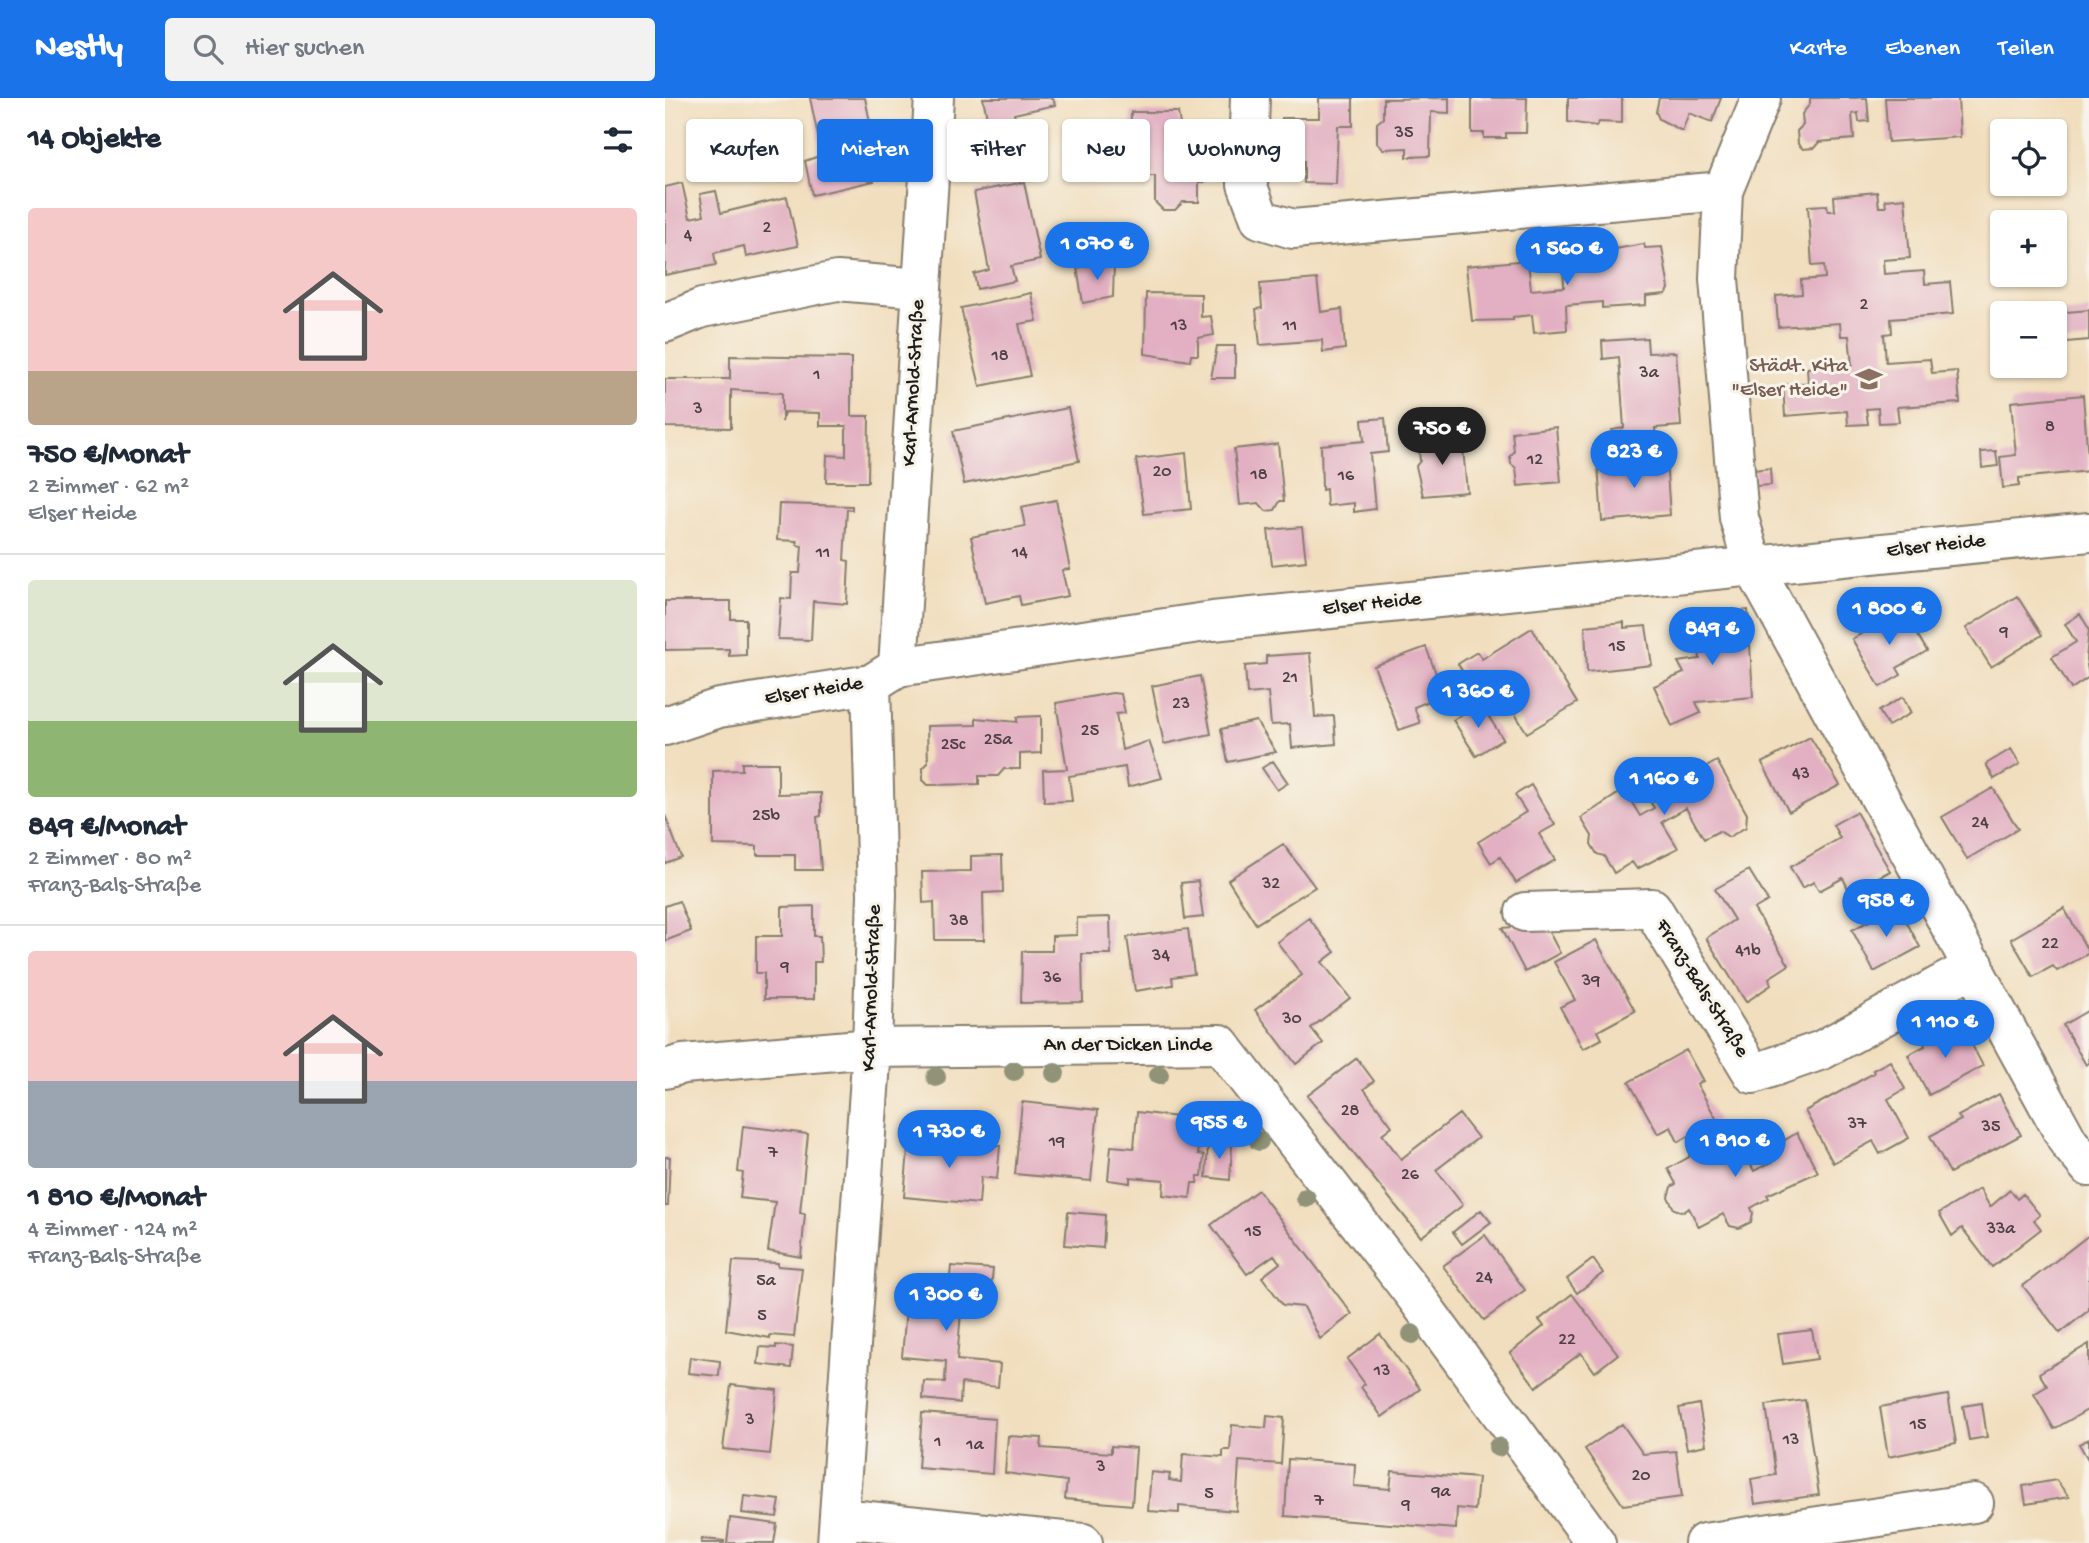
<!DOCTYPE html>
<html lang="de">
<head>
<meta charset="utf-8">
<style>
	body { margin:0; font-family:"Gochi Hand",sans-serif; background:#f2f2f3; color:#1f2937; height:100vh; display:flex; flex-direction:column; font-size:26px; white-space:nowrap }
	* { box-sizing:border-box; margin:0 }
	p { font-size:23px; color:#747a83 }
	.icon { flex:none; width:38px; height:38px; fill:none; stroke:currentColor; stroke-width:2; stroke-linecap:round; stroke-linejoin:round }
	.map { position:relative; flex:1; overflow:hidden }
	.side { display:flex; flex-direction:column; background:#fff; width:665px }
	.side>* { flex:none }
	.guide { position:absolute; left:21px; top:21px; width:665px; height:63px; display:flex; gap:14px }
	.controls { position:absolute; left:1325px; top:21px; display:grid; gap:14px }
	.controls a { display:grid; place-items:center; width:77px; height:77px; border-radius:7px; background:#fff; box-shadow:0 2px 5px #0004; font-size:35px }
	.price { position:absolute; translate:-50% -60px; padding:0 16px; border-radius:24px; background:#1a73e8; color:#fff; font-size:23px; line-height:46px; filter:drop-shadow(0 2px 4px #0008) }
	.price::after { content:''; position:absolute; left:50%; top:42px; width:21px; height:16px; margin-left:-10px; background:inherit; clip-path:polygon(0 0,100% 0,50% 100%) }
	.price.selected { background:#222; color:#fff }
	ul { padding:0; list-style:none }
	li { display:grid; align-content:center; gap:14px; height:371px; padding:0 28px }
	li+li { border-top:2px solid #e0e1e3 }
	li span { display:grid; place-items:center; height:217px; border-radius:7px; color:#555 }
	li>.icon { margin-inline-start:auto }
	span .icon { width:126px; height:126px; fill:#fffc; stroke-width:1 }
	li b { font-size:30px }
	h2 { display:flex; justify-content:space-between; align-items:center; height:84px; padding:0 28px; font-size:30px }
	.chip { padding:0 24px; border-radius:7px; background:#fff; box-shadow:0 2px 5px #0004; font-size:24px; line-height:63px }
	.chip.selected { background:#1a73e8; color:#fff }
	header { display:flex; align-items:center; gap:42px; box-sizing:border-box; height:98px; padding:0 35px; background:#1a73e8; color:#fff }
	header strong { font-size:33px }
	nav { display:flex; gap:38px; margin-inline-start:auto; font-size:24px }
	.search { width:490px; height:63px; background:#f2f2f3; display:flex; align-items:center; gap:18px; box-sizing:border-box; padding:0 24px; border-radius:7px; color:#747a83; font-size:26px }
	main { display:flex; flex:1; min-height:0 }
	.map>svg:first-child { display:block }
</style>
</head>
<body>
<header>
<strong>Nestly</strong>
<div class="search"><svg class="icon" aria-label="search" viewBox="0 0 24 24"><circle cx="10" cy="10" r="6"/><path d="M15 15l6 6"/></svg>Hier suchen</div>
<nav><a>Karte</a><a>Ebenen</a><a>Teilen</a></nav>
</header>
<main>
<section class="side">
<h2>14 Objekte<svg class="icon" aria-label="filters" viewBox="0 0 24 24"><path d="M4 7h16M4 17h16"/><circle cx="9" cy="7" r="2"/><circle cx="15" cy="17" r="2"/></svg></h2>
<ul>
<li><span style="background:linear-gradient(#f6c9c9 75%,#b9a48a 0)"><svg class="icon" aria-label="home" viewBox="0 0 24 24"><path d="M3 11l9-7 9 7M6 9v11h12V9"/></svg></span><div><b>750 €/Monat</b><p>2 Zimmer · 62 m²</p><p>Elser Heide</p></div></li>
<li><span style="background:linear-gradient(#dfe7d0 65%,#8fb573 0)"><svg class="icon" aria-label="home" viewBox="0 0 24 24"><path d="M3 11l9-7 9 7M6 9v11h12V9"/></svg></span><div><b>849 €/Monat</b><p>2 Zimmer · 80 m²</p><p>Franz-Bals-Straße</p></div></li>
<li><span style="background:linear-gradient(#f6c9c9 60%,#9aa5b1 0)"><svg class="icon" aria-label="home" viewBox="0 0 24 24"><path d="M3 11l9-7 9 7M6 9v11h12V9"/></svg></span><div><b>1 810 €/Monat</b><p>4 Zimmer · 124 m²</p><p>Franz-Bals-Straße</p></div></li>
</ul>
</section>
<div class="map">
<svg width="1424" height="1445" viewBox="0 0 1424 1445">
	<rect width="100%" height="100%" fill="#f7f3e8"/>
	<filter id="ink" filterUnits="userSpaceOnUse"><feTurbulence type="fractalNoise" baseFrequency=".0143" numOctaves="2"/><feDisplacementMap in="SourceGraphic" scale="14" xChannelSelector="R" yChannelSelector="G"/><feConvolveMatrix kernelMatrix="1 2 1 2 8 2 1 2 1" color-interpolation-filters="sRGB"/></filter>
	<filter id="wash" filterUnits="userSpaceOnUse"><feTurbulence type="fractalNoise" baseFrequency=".00686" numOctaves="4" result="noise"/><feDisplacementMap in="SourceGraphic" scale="28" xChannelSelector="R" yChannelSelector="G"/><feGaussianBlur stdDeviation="1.57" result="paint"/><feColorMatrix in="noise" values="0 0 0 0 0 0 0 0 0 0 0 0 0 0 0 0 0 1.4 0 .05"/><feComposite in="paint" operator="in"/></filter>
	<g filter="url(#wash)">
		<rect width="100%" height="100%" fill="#f1debe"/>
		<g id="blocks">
			<!-- building -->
			<path fill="#e2b0c2" d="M145,0H200L210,48L202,50L209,83L147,97L140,63L157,57Z
				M318,0H388L390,7L349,16L352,29L325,34Z
				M654,0H688V28H673L671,86L639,85V63L617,62V20H654Z
				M784,0V15L766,14L765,58L742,59V50L718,51L712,45V25L718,20V1Z
				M807,0H862L861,35H841V40H819V35H807Z
				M903,0H957V25L934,24L931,28L903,24Z
				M994,0H1056L1047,24L1024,15L1017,33L994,21L991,14Z
				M1145,0H1202L1204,23L1194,24L1193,15L1187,16L1189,41L1154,44L1149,50L1138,51L1133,46L1132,33L1138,27L1137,16L1145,6Z
				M1220,0H1293L1295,39L1223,44Z
				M466,14H513L517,39H534V61H539V84H534V104H518L510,112H498L490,104V78H481L482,43H465Z
				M347,51L350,69L314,77L310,59Z
				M359,84L375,162L346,168L350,183L312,191L309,176L324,172L309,94Z
				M17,85L25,120L39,117L35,96L51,93L56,115L122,99L133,148L81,159L79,148L49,155L51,167L0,177V89Z
				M1212,94L1214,109H1221L1220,102L1240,100L1245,160L1218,162L1219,176L1259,173L1260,186L1285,184L1288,216L1226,221L1227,235L1219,236L1221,264L1265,261L1267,275L1292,273L1295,305L1232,309L1234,324L1214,325L1213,310L1201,311L1203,326L1183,327L1182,313L1120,318L1118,287L1143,285L1142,270L1187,267L1184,238H1176L1175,225L1113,229L1111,198L1137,196L1136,182L1160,180L1159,167L1147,168L1143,108L1162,107L1163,113H1170L1169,98Z
				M979,146L980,150L997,149L1004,191L1001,196L981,198V207L937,210V204L901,207L902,232L869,235L867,217L848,219V222L807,223L801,168L863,162L866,192L899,189L898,165L934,163L933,154Z
				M449,163L448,199L418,205L412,170Z
				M652,181L656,214L677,211L680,251L658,254L657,242L595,247L591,211L597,210L595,186Z
				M366,195L372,223L354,226L365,278L315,288L296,210Z
				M481,195L536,196V219L546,218L549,237L533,240V257H526L525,263L480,256Z
				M1424,212V242L1390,245V215Z
				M982,240L983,255L1011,254L1016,328L990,330L991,346L948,349L947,332L959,330L954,259L938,261L937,243Z
				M552,248H570V280H546Z
				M65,258L186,260V318H204L203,384H161L162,357L181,358V328H155V315L119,314L117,324V295L66,292V330L0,329V281H65Z
				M1418,297L1424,373L1354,380V388L1338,390L1335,359L1351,357L1346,304Z
				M403,310L414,363L299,386L288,333Z
				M720,320L723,354L705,356L710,411L689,414V405L662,408L661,391L657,392L656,347L699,343L697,322Z
				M891,329L896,384L853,388L851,370L846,366L845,358L849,354L847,334Z
				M797,339L802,394L758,398L751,368L755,363L753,343Z
				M613,346L619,403H615L610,412L601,413L594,405L575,407L569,351Z
				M1331,353L1333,368L1317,370L1316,354Z
				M521,355L526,411L479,416L471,361Z
				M1001,361L1005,417L937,423L933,367Z
				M1105,370L1106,387L1090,388L1089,372Z
				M391,402L405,471L397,472L403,498L356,507L354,498L320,505L306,439L360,428L356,409Z
				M114,406L187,408V412L182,411L179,462L184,463L182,506L148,503L146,542L113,541L116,500L126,501L127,475H135L137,448L132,447V443L112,442Z
				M637,429L641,463L607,467L603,432Z
				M1352,498L1377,537L1326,569L1301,530Z
				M0,503H66V521H81V557L64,558V551L0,552Z
				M1083,512L1088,599L1031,604L1036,615L1007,628L989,588L1019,575L1013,564L1035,561L1030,517Z
				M1238,512L1262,553L1232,570L1236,577L1215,589L1187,541Z
				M1415,516L1424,531L1421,561L1424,579L1406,591L1387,559L1411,544L1400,526Z
				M959,524V530L981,528L987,567L922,574L920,528Z
				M867,530L912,605L862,635L836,594L817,606L793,566L812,554L817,561Z
				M761,549L779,597L749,609L755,625L734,632L709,568Z
				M645,555L650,619L669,618L671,646L627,650L625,626L606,627L603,594L582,596L580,568L601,566V558Z
				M535,578L546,636L499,646L487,588Z
				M447,595L456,596L460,615L451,616L457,652L484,643L497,680L463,689L460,669L404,678L407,703L379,704L378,672L402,671L391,605Z
				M1238,599L1246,615L1223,628L1214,613Z
				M815,605L838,641L811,658L788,622Z
				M376,618V655L355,656V671H339L333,678H314V686L263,687L258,682V670L263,665L262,628L311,627V620L352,624V619Z
				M591,623L611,654L563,664L556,631Z
				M1145,639L1175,687L1124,714L1097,665Z
				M1346,651L1355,666L1329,681L1321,666Z
				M608,663L623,685L612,692L597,670Z
				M1052,663L1082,716L1081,729L1064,739L1054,733L1039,741L1021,710L997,724L1013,750L972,771L967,764L949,775L939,758L932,756L926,746L927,738L916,720L959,692L975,718L989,710L975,687L1002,672L1010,687Z
				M77,665H113V696L156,695V718L152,719L156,772H130V757H92V748L48,747V673L77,672Z
				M866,687L890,727L874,736L890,762L851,785L835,759L826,765L813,744L861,714L850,697Z
				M1328,690L1353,731L1302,761L1277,719Z
				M1191,714L1225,773L1185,795L1178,780L1154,793L1149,784L1137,790L1125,769L1175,740L1168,727Z
				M0,717L16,759L0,765Z
				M618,746L650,789L591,826L563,782Z
				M337,757L338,794L318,795L319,842H270L269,804L258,805L257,774L306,773V758Z
				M1084,772L1103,803L1089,811L1124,867L1104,880L1106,887L1081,904L1041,840L1069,822L1050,791Z
				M533,783L538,819L520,821L516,785Z
				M14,803L26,833L0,843V808Z
				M149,808V838H155L156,864H149V901H99V875H91V838H117V809Z
				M1233,808L1255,849L1209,874L1187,832Z
				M1399,810L1424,855L1392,873L1388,868L1368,879L1346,841Z
				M445,819L446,856H417L418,904L356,905L357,853H387V838L412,837V820Z
				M644,820L670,854L657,864L685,900L646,930L658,945L631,966L590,912L637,877L612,844Z
				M880,826L895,855L860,874L837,830Z
				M523,831L529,876L507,879L508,887L470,893L462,839Z
				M931,842L970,913L933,933L937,941L918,951L895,909L910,902L889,864Z
				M1424,912V965L1421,967L1398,927Z
				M1297,928L1318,968L1264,997L1243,957L1260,948L1259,945Z
				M1021,952L1038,983L1032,986L1052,1022L1013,1044L1006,1029L993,1036L964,984Z
				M692,960L709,983L699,991L727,1028L717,1036L736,1061L794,1016L813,1040L771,1072L798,1107L756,1139L642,998Z
				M1225,963L1240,991L1223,1001L1244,1040L1215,1056L1208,1043L1168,1065L1140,1013L1209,975L1208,972Z
				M1334,996L1356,1037L1285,1075L1265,1038L1296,1022L1293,1018Z
				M357,1004L433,1012L426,1083L350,1076Z
				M472,1014L537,1022L533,1056L539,1057L537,1078H533L532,1085H527L525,1100L498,1097L499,1082L465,1079V1085L443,1082L446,1048L469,1050Z
				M78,1028L143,1036L135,1115L140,1116L136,1159L103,1153L110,1104L75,1100L78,1075L73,1074Z
				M1069,1035L1089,1073L1107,1064L1101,1053L1132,1035L1153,1074L1102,1097L1104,1100L1086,1110L1088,1115L1086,1124L1074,1130L1065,1128L1058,1116L1034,1129L1024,1110L1019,1114L1009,1111L1003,1099L1006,1089L1011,1086L1003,1071L1024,1059L1025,1055Z
				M244,1040L335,1048L332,1081L316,1079L314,1106L239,1099Z
				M543,1045L567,1047L565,1082L541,1079Z
				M0,1059H5L3,1108H0Z
				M1315,1091L1325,1109L1345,1092L1352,1101L1358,1096L1375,1117L1369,1122L1376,1131L1327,1169L1297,1130L1287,1138L1274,1115Z
				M593,1092L687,1216L655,1241L639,1209L618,1207L597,1179L615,1165L609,1157L582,1176L546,1127Z
				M816,1112L826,1124L797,1146L788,1134Z
				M403,1114L440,1117L438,1150L400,1147Z
				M820,1137L860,1192L819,1222L778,1168Z
				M1424,1137V1212L1395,1235L1358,1188Z
				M928,1161L938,1175L912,1195L902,1181Z
				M68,1163L113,1165V1168L137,1170L129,1239L105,1237V1240L61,1232Z
				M286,1168L328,1171L326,1192L298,1190L292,1262L335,1266L333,1289L296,1285L295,1305L258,1301L259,1283L280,1284L281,1263L237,1259L243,1186L284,1189Z
				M907,1196L953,1256L930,1274L916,1255L871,1289L845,1255L879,1228L874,1222Z
				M1147,1232L1152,1261L1118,1266L1113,1236Z
				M715,1236L755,1291L717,1319L696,1289L700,1286L682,1261Z
				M1424,1246V1311L1389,1331L1369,1296L1382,1288L1374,1275Z
				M111,1247L128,1249L126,1270L93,1266L95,1249L111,1250Z
				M25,1259L55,1263L54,1278L23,1275Z
				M66,1287L112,1292L105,1356L58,1351Z
				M1283,1297L1291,1345L1223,1359L1215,1309Z
				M1140,1302L1154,1397L1090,1406L1086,1381L1111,1377L1101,1307Z
				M1317,1305L1322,1339L1304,1342L1298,1308Z
				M1034,1306L1041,1347L1022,1351L1014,1310Z
				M257,1315L330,1321L327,1376L253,1370Z
				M602,1318L619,1320L616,1366L574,1363L571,1413L514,1408V1415L483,1413L486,1374L505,1376L504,1382L516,1384L518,1356L558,1359V1352H565L567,1327L601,1330Z
				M957,1326L978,1356L1011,1353L1017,1399L958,1407L920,1351Z
				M343,1338L377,1340L376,1350L446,1355V1348L471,1350L467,1407L400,1401L402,1383L340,1375Z
				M1424,1341V1363L1414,1346Z
				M623,1361L690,1366L689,1388L725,1391L727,1373L813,1380L810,1412L792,1410L791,1431L620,1418Z
				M1391,1382L1404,1399L1361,1406L1358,1388Z
				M79,1398L115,1402L112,1419L77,1415Z
				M65,1420L112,1426L109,1445H62Z
				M37,1441L59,1443V1445H36Z"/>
		</g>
	</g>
	<g filter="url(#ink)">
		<use href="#blocks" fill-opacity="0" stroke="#867d6d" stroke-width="2"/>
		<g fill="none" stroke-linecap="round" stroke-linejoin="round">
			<defs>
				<path id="minor" d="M585,0L582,86L595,121L628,131L1058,93
					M1096,0L1058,93L1054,181L1074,420L1088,468L1404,1045L1424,1069
					M0,225L37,210L172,183L255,190
					M233,569L269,0
					M0,628L54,610L206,586L233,569L548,523L1424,434
					M860,814L987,810L1088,976L1157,952L1310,868
					M0,971L18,966L207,950L555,946L751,1199L931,1445
					M175,1420L418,1445
					M172,1445L207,950L212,796L206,586
					M1039,1445L1309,1405"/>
			</defs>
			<!-- minor casing -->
			<use href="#minor" stroke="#867d6d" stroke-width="42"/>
			<!-- minor -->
			<use href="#minor" stroke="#fff" stroke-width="38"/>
		</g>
		<!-- trees -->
		<g fill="#909378">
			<circle cx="349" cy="973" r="10"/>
			<circle cx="390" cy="975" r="10"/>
			<circle cx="494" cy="977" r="10"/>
			<circle cx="271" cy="979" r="10"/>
			<circle cx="594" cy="1043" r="10"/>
			<circle cx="641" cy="1100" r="10"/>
			<circle cx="747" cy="1236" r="10"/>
			<circle cx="833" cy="1349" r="10"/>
		</g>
	</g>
	<!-- icons -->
	<defs>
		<symbol id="school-bare" viewBox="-9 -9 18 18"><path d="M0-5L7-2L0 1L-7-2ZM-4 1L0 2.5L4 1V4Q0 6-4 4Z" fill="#8d6e63" stroke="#f7f3e8" stroke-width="2.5" paint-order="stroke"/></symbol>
	</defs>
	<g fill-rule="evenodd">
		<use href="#school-bare" x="1185" y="262" width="38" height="38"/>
	</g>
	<g text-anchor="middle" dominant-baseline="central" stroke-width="6" stroke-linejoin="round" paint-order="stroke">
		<!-- number labels -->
		<g font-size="18" fill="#4e4146">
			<text x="739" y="35">35</text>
			<text x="102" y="130">2</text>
			<text x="23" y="138">4</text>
			<text x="1199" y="207">2</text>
			<text x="514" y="228">13</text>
			<text x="625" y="228">11</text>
			<text x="335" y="258">18</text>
			<text x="984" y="275">3a</text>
			<text x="152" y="277">1</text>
			<text x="33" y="311">3</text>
			<text x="1385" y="329">8</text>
			<text x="870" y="362">12</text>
			<text x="497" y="374">20</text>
			<text x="594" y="377">18</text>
			<text x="681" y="378">16</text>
			<text x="158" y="455">11</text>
			<text x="355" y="455">14</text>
			<text x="1339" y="534">9</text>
			<text x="952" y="549">15</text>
			<text x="625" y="580">21</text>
			<text x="516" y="606">23</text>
			<text x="425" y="633">25</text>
			<text x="333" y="642">25a</text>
			<text x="288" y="647">25c</text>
			<text x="1136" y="676">43</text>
			<text x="101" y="718">25b</text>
			<text x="1315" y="725">24</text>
			<text x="606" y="786">32</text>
			<text x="294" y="823">38</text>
			<text x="1385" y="846">22</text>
			<text x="1083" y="853">41b</text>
			<text x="496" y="858">34</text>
			<text x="120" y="869">9</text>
			<text x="387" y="880">36</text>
			<text x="926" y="883">39</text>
			<text x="627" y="921">30</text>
			<text x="685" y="1013">28</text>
			<text x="1192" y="1026">37</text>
			<text x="1326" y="1029">35</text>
			<text x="392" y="1044">19</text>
			<text x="108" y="1055">7</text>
			<text x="745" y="1077">26</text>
			<text x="1336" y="1131">33a</text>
			<text x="588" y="1134">15</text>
			<text x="819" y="1180">24</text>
			<text x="101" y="1183">5a</text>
			<text x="97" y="1218">5</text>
			<text x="902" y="1242">22</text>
			<text x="717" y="1273">13</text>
			<text x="85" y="1322">3</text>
			<text x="1253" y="1327">15</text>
			<text x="1126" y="1342">13</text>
			<text x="273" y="1344">1</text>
			<text x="310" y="1347">1a</text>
			<text x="436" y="1369">3</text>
			<text x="976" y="1378">20</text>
			<text x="776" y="1394">9a</text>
			<text x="544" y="1396">5</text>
			<text x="654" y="1403">7</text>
			<text x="741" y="1407">9</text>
		</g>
		<!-- education labels -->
		<g font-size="21" fill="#785e54" stroke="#f7f3e8" text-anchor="end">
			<text x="1183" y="269">Städt. Kita<tspan x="1183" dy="24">"Elser Heide"</tspan></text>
		</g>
		<!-- street labels -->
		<g font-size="21" fill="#1c1c1c" stroke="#f7f3e8">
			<text transform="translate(250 285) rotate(-87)">Karl-Arnold-Straße</text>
			<text transform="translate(1271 449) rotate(-6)">Elser Heide</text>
			<text transform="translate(707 507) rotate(-6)">Elser Heide</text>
			<text transform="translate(149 594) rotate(-9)">Elser Heide</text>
			<text transform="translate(208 890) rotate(-88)">Karl-Arnold-Straße</text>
			<text transform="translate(1036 891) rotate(58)">Franz-Bals-Straße</text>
			<text x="463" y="948">An der Dicken Linde</text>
		</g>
	</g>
</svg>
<div class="controls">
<a><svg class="icon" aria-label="locate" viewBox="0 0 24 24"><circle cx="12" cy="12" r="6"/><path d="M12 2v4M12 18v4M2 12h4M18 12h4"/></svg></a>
<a>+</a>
<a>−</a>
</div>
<b class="price" style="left:432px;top:184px">1 070 €</b>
<b class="price" style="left:902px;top:189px">1 560 €</b>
<b class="price selected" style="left:777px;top:369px">750 €</b>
<b class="price" style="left:969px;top:392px">823 €</b>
<b class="price" style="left:1224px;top:549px">1 800 €</b>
<b class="price" style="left:1047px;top:569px">849 €</b>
<b class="price" style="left:813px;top:632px">1 360 €</b>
<b class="price" style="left:999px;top:719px">1 160 €</b>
<b class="price" style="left:1221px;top:841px">958 €</b>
<b class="price" style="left:1280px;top:962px">1 110 €</b>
<b class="price" style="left:554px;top:1063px">955 €</b>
<b class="price" style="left:284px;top:1072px">1 730 €</b>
<b class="price" style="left:1070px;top:1081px">1 810 €</b>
<b class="price" style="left:281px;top:1235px">1 300 €</b>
<div class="guide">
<a class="chip">Kaufen</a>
<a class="chip selected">Mieten</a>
<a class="chip">Filter</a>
<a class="chip">Neu</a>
<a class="chip">Wohnung</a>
</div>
</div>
</main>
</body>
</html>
